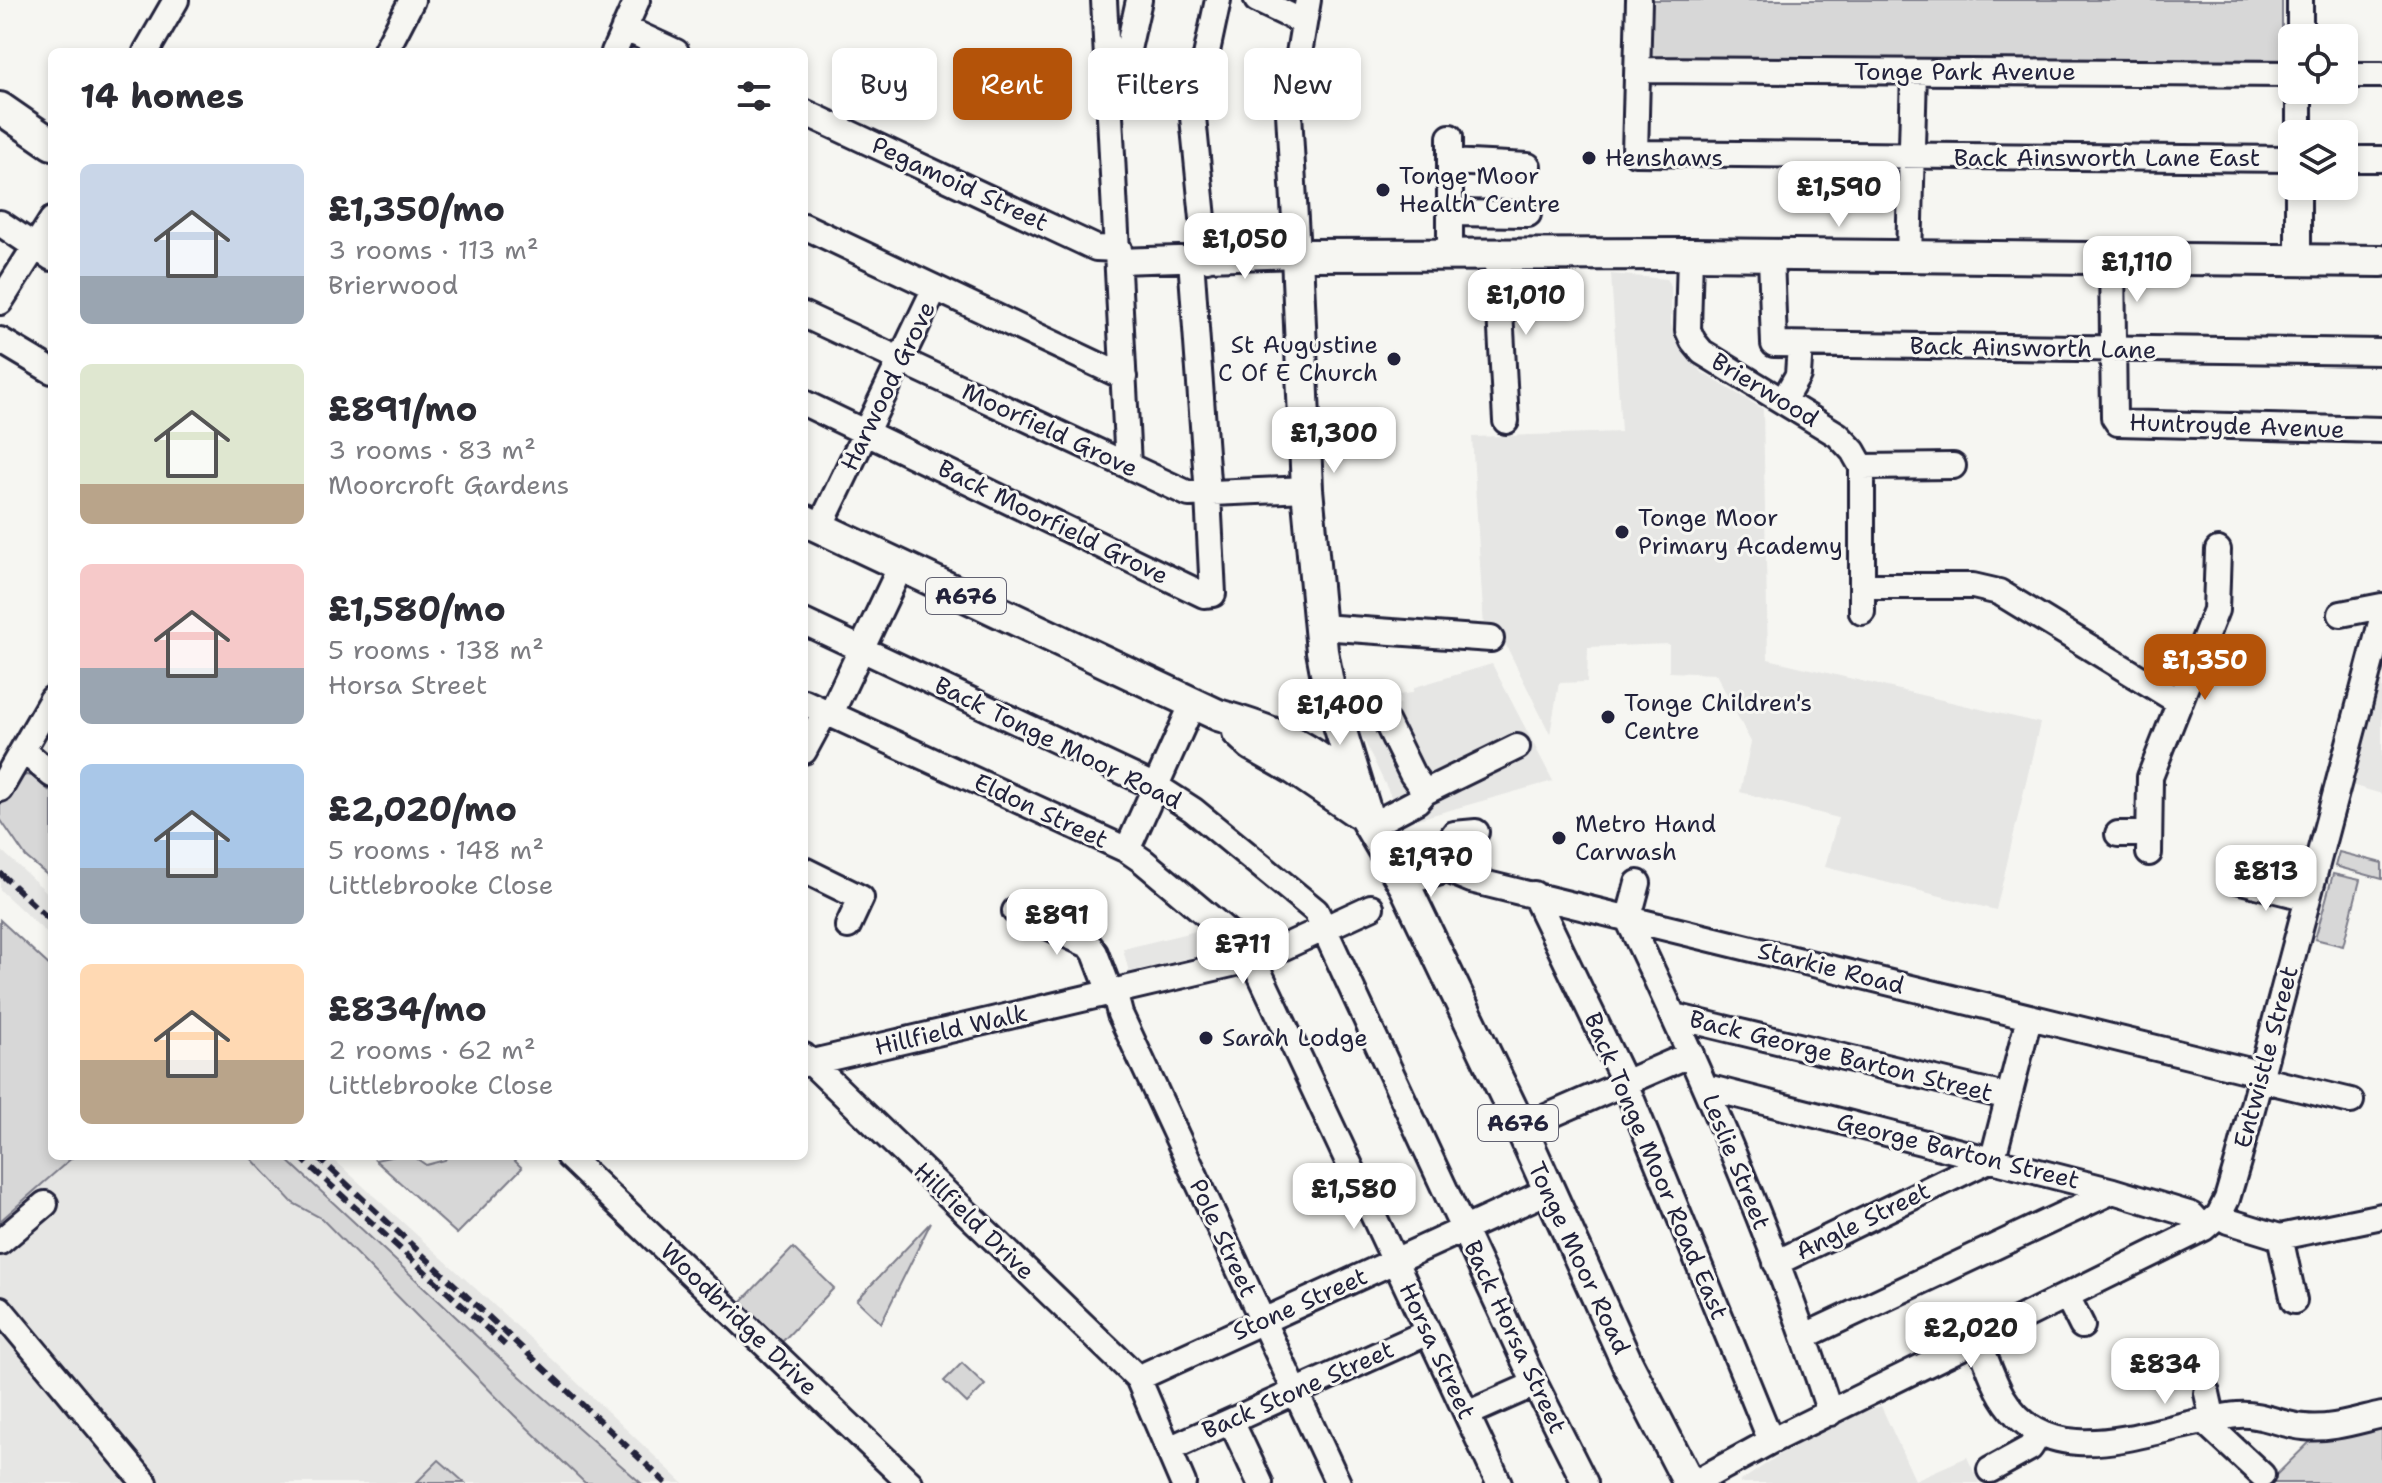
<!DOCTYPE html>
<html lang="en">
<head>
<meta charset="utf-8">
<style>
	body { margin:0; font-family:"Shantell Sans",sans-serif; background:#f2f2f3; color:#2b2b33; height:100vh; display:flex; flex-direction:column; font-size:30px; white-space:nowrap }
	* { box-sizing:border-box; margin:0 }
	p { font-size:26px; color:#7c7c81 }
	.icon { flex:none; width:44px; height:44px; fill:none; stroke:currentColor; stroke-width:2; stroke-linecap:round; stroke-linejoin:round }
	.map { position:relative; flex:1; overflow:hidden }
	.side { position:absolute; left:48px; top:48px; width:760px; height:1112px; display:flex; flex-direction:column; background:#fff; border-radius:12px; box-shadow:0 4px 12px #0003 }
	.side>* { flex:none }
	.guide { position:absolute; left:832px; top:48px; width:760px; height:72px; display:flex; gap:16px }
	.fabs { position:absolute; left:2278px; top:24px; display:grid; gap:16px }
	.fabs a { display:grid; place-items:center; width:80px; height:80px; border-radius:12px; background:#fff; box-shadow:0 4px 12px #0003; font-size:40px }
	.price { position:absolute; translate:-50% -68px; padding:0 18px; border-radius:16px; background:#fff; color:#222; font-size:26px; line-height:52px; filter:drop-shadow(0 2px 4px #0008) }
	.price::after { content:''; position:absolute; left:50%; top:48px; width:24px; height:18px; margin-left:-12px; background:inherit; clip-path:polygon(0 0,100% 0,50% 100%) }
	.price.on { background:#b45309; color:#fff }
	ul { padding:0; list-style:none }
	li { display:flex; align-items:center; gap:24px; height:200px; padding:0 32px }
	li span { display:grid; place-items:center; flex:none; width:224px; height:160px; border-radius:12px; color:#555 }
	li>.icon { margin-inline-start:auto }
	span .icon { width:96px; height:96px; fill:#fffc; stroke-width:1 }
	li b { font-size:34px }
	h2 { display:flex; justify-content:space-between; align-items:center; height:96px; padding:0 32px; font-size:34px }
	.tag { padding:0 28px; border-radius:12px; background:#fff; box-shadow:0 4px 12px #0003; font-size:28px; line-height:72px }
	.tag.on { background:#b45309; color:#fff }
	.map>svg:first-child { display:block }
</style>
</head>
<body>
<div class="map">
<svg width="2382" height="1483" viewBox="0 0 2382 1483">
	<rect width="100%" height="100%" fill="#f6f6f2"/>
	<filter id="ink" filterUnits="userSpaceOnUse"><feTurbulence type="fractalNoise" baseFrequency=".0125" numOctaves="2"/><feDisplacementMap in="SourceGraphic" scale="16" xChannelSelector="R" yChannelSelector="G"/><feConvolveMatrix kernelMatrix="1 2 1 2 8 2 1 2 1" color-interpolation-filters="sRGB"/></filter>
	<g filter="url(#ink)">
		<!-- built -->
		<path fill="#e6e6e4" d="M1611,274L1666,279L1671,286V324L1680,349L1703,373L1763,409L1768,659L2040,723L1996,910L1825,867L1838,818L1740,792L1751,742L1716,674L1669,672V644L1588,647L1587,682L1559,683L1550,734L1498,629L1484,628L1472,437L1621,432Z
			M1492,664L1553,781L1404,823L1355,722L1401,703L1398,695L1412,693L1415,687Z
			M2382,676V794L2351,785Z
			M0,849L52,897V938L0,890Z
			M1200,930L1218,951L1129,972L1123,949Z
			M73,1156H249L293,1203L321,1218L514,1415L585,1483H0V1219Z
			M283,1156H330L531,1339L683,1483H641L513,1370Z
			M1881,1406L1915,1480L1967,1457L1979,1483H1738L1817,1429Z"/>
		<!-- green -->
		<path fill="#d7d7d7" stroke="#7c7c89" stroke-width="2" d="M1649,0H2282V61L1649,58Z
			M26,775L32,776L52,793V879L26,857L0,819V805L17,779Z
			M2339,852L2382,863V879L2335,866Z
			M2333,874L2360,880L2343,946L2315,939Z
			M0,920L52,968V1156H74L0,1221Z
			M249,1156H283L513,1370L641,1483H585L514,1415L321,1218L293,1203Z
			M395,1156H413L426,1165L445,1160L447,1156H510L522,1168L457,1234L375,1160Z
			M931,1222L881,1323L857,1300Z
			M793,1248L834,1288L779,1345L738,1305Z
			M962,1363L985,1385L967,1403L944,1381Z
			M2382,1415V1483H2268L2323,1429Z
			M439,1460L465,1483H416Z"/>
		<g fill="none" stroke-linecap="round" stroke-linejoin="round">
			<defs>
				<path id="minor" d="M1104,0L1128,465
					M1257,0L1303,22
					M1639,0L1635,153L2292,159
					M624,28L676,52
					M2300,38V0
					M146,52L176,0
					M385,52L412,0
					M614,52L637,0
					M1639,70L2292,74
					M2344,75H2382
					M1115,95L1123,72L1139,0
					M804,112L1096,248L1119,249
					M2299,134V90
					M2344,159H2382
					M1450,162L1528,166
					M1450,213L1528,214
					M0,223L52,258
					M804,226L1124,377
					M1450,254V137
					M1690,254L1688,330L1693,341L1702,352L1838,435L1853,451L1862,467V612
					M1497,256L1506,421
					M1771,256L1774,344L2382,352
					M1909,257L1914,72
					M1207,259L1193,117L1218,0
					M2112,260L2114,417L2118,423L2382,430
					M1119,261L1297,255L1289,113L1308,0
					M2298,261V186
					M0,302L52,220
					M804,315L1189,494L1307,489
					M0,340L52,371
					M1783,401L1798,375L1800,345
					M804,403L1204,595L1213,594L1208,495L1191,259
					M1862,467L1953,466
					M820,527L935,288
					M1862,586H1973L1999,592L2179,702
					M2341,614L2382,606
					M804,622L1162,790L1193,810L1316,911L1535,1384L1585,1483
					M1321,627L1491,639
					M804,702L1127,850L1143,861L1244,946L1253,959L1499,1483
					M830,715L901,566
					M1387,723L1412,774L1425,792
					M23,750L52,775
					M804,751L825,712
					M0,789L52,699
					M1370,826L1417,801L1425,792L1517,747
					M2118,834H2149
					M1127,850L1193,703
					M2149,853L2150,777L2216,610L2218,550
					M804,870L861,898L848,926
					M1447,870L1454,834L1476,832
					M2237,880L2308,898
					M1403,883L1447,870L1471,880L2262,1074
					M1534,894L1625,1083L1771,1441
					M1015,911L1090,946L1095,953L1110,992
					M1627,917C1704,1078 1775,1243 1830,1413
					M1629,917L1638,883
					M1114,991L1120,1014L1338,1483
					M1674,1016L2009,1097
					M804,1056L1138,1378L1183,1483
					M804,1064L1253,959L1269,954L1371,907
					M2260,1079L2351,1101
					M1706,1087L2113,1191L2192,1215L2204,1228
					M1521,1128L1691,1054
					M568,1156L910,1483
					M2219,1215L2228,1221L2280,1237L2382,1216
					M2280,1237L2294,1301
					M0,1242L45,1204
					M1776,1263L1993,1158L2029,1018
					M2067,1296L2082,1326
					M0,1309L145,1483
					M1805,1336L2113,1191
					M1978,1340C1986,1358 1992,1379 2002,1396C2054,1483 2160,1422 2238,1415C2261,1413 2281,1425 2304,1427C2330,1430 2356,1421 2382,1415
					M1138,1378L1548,1191
					M2207,1393L2213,1420
					M1467,1414L1535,1384
					M1231,1421L1260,1483
					M2205,1422L2262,1475
					M1169,1449L1428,1332
					M1990,1470L2030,1448L2039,1434
					M1694,1483L1771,1441L2204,1228L2219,1215L2227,1199L2239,1158L2382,619"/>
				<path id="major" d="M0,108L52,144
					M804,520L1218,715C1262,728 1306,742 1340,776L1406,888L1521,1128L1628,1365L1689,1483
					M1238,732L1252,745L1294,769L1357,812
					M1370,826L1331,699L1322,651L1307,489L1297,255L1690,254L2382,261"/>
			</defs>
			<!-- minor casing -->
			<use href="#minor" stroke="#22223b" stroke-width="30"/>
			<!-- major casing -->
			<use href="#major" stroke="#22223b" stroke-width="36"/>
			<!-- minor -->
			<use href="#minor" stroke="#f6f6f2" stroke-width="24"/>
			<!-- major -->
			<use href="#major" stroke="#f6f6f2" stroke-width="30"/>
			<!-- rail -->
			<path stroke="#22223b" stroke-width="6" stroke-dasharray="12 6" stroke-linecap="butt" d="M0,873L52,922
				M299,1156L505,1345
				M317,1156L666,1483"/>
		</g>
	</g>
	<!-- markers -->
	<g fill="#22223b" stroke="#f6f6f2" stroke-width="3">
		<circle cx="1589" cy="158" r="8"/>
		<circle cx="1383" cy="190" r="8"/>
		<circle cx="1394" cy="359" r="8"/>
		<circle cx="1622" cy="532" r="8"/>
		<circle cx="1608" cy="717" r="8"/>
		<circle cx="1559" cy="838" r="8"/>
		<circle cx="1206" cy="1038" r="8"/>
	</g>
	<g text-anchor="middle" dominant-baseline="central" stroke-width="6" stroke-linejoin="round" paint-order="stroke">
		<!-- shield labels -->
		<g fill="#f6f6f2" stroke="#626272" stroke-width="2">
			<rect x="926" y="578" width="80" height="36" rx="6"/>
			<rect x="1478" y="1105" width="80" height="36" rx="6"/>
		</g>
		<g font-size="22" font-weight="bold" fill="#22223b">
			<text x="966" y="596">A676</text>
			<text x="1518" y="1123">A676</text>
		</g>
		<!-- street labels -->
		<g font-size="24" fill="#22223b" stroke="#f6f6f2">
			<text x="1965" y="72">Tonge Park Avenue</text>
			<text x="2107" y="158">Back Ainsworth Lane East</text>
			<text transform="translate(960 184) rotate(25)">Pegamoid Street</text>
			<text transform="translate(2033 348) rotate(1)">Back Ainsworth Lane</text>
			<text transform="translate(888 386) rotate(-64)">Harwood Grove</text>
			<text transform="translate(1765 390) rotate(31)">Brierwood</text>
			<text transform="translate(2237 426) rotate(2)">Huntroyde Avenue</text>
			<text transform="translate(1050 430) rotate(25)">Moorfield Grove</text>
			<text transform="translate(1053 522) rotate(26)">Back Moorfield Grove</text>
			<text transform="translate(1058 743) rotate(26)">Back Tonge Moor Road</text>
			<text transform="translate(1041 811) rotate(25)">Eldon Street</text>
			<text transform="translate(1831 968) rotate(14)">Starkie Road</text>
			<text transform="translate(951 1030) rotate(-13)">Hillfield Walk</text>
			<text transform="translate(1841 1056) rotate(14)">Back George Barton Street</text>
			<text transform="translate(2266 1057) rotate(-75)">Entwistle Street</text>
			<text transform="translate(1958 1151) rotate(14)">George Barton Street</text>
			<text transform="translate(1736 1162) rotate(68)">Leslie Street</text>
			<text transform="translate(1656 1166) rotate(67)">Back Tonge Moor Road East</text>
			<text transform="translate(974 1221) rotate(44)">Hillfield Drive</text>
			<text transform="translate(1863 1221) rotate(-26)">Angle Street</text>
			<text transform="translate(1223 1238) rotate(65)">Pole Street</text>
			<text transform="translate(1579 1258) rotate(65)">Tonge Moor Road</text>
			<text transform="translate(1300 1304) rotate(-24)">Stone Street</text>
			<text transform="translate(739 1319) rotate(44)">Woodbridge Drive</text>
			<text transform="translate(1515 1337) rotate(65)">Back Horsa Street</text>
			<text transform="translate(1437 1351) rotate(65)">Horsa Street</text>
			<text transform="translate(1298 1390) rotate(-24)">Back Stone Street</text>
		</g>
		<!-- poi labels -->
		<g font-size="24" fill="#22223b" stroke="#f6f6f2" text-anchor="start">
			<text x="1605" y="158">Henshaws</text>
			<text x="1399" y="176">Tonge Moor<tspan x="1399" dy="28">Health Centre</tspan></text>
			<text x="1378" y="345" text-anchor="end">St Augustine<tspan x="1378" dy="28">C Of E Church</tspan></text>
			<text x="1638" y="518">Tonge Moor<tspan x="1638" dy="28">Primary Academy</tspan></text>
			<text x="1624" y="703">Tonge Children's<tspan x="1624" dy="28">Centre</tspan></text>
			<text x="1575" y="824">Metro Hand<tspan x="1575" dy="28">Carwash</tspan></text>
			<text x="1222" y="1038">Sarah Lodge</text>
		</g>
	</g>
</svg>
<div class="fabs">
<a><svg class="icon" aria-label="locate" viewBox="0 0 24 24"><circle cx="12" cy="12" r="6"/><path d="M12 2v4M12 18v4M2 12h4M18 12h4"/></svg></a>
<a><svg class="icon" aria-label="layers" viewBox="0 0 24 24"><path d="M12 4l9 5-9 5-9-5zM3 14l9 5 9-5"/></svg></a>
</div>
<b class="price" style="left:1839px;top:229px">£1,590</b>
<b class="price" style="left:1245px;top:281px">£1,050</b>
<b class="price" style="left:2137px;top:304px">£1,110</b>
<b class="price" style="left:1526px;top:337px">£1,010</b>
<b class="price" style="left:1334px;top:475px">£1,300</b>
<b class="price on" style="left:2205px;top:702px">£1,350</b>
<b class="price" style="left:1340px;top:747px">£1,400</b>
<b class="price" style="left:1431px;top:899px">£1,970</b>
<b class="price" style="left:2266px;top:913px">£813</b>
<b class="price" style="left:1057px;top:957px">£891</b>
<b class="price" style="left:1243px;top:986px">£711</b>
<b class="price" style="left:1354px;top:1231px">£1,580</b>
<b class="price" style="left:1971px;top:1370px">£2,020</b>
<b class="price" style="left:2165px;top:1406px">£834</b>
<div class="guide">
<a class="tag">Buy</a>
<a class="tag on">Rent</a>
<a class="tag">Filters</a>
<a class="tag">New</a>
</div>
<section class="side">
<h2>14 homes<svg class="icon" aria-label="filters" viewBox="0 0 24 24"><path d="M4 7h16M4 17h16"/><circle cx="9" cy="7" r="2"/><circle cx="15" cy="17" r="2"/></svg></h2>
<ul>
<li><span style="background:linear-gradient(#c9d6e8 70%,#9aa5b1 0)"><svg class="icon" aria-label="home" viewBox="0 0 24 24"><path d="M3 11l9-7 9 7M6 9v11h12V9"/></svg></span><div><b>£1,350/mo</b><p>3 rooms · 113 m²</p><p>Brierwood</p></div></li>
<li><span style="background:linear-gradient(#dfe7d0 75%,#b9a48a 0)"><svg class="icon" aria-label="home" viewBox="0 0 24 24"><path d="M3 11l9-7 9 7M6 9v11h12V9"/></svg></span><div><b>£891/mo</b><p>3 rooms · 83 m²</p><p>Moorcroft Gardens</p></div></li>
<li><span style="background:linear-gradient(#f6c9c9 65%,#9aa5b1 0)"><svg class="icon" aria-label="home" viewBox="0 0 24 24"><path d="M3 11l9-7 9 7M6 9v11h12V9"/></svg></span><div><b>£1,580/mo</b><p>5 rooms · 138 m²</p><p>Horsa Street</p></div></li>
<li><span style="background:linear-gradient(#a9c7e8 65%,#9aa5b1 0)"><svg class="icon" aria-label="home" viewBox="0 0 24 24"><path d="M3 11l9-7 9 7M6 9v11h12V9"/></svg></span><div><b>£2,020/mo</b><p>5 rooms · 148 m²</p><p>Littlebrooke Close</p></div></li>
<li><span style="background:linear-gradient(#ffd9b3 60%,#b9a48a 0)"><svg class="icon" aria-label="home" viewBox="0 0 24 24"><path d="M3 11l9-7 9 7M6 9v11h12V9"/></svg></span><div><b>£834/mo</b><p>2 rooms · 62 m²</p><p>Littlebrooke Close</p></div></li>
</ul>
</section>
</div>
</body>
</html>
